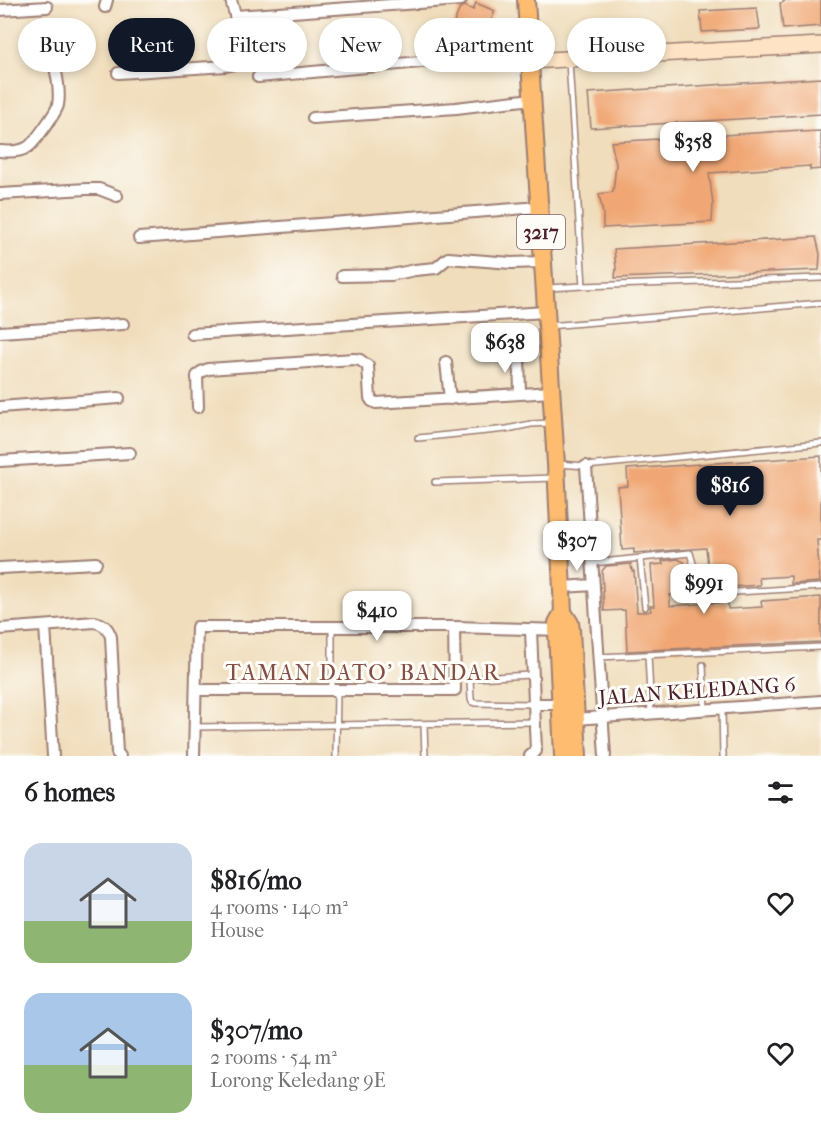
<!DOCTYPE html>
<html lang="en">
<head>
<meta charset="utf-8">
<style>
	body { margin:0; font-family:"IM FELL French Canon",serif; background:#f6f6f6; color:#202124; height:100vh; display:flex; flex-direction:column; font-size:22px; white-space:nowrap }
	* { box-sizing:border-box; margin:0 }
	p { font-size:20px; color:#757577 }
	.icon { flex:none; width:33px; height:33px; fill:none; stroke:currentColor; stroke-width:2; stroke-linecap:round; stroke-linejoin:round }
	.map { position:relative; height:756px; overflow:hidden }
	.details { display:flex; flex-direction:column; background:#fff; flex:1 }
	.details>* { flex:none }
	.guide { position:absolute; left:18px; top:18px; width:786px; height:54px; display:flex; gap:12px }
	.price { position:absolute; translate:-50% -51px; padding:0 14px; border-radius:12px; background:#fff; color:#222; font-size:20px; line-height:39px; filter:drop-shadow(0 2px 3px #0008) }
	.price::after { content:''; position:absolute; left:50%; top:36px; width:18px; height:14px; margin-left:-9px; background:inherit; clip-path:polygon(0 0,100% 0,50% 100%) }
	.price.selected { background:#111827; color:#fff }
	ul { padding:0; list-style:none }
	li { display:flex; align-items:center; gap:18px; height:150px; padding:0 24px }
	li span { display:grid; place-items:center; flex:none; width:168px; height:120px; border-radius:18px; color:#555 }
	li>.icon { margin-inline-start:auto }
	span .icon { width:72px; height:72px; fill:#fffc; stroke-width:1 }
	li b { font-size:26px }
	h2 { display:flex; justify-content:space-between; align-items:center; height:72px; padding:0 24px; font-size:26px }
	.tag { padding:0 21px; border-radius:27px; background:#fff; box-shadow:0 3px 9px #0003; font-size:21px; line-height:54px }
	.tag.selected { background:#111827; color:#fff }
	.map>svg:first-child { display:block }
</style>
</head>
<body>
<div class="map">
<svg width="821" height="756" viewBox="0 0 821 756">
	<rect width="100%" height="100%" fill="#fdfcf7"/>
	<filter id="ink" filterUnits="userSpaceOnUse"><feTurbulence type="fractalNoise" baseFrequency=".0167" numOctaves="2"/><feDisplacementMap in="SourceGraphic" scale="12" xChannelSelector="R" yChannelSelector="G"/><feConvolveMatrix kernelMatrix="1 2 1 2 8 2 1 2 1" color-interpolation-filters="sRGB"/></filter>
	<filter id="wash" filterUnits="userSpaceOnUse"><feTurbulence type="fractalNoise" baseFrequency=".008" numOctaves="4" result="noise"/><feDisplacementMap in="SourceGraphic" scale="24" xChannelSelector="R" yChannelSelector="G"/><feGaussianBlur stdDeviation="1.35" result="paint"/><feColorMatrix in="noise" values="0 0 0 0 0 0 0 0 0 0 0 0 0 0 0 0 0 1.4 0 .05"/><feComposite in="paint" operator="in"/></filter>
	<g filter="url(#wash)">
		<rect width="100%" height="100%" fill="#f0ddbb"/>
		<g id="blocks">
			<!-- building -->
			<path fill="#f0a775" d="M784,0H821V26L783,29L780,3L784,2Z
				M476,3L495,11L488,27L482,24L479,31L469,26L467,31L453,25L460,8L465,6L473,10Z
				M757,8L760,29L702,32L700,11Z
				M821,78V114L591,128L588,93Z
				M801,130V132L821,131V169L810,170V166L709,173L713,204L712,222L603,228V214L599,194L613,192L616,164L611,142Z
				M816,237L820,254L819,270L615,278L616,268L614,249Z
				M821,456V540H817L820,582L791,584V576L759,578L760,585L715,588L710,584L706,548L634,553V549L622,550L618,487L628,486L627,469Z
				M678,559L684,562L685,593L670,595V606L728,602V609L762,607L761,601L821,597V642L627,651L625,610L604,611L602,571L606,566L631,564L632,571H634L637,612H646L651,611L650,606H654L651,565L663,564L662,561Z"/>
		</g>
	</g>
	<g filter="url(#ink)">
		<use href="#blocks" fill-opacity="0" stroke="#9d7e73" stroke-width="1.5"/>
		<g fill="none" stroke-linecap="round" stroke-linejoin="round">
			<defs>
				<path id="lane" d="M569,61L583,286L821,278
					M548,288L583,286
					M548,326L821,303
					M418,438L507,429L531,424L550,423
					M558,464L586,466L821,443
					M435,482L554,478
					M640,558L645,607
					M592,563L690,553L702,594L821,587
					M332,627V690
					M648,655L651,714
					M598,657L821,647
					M703,665L705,710
					M532,675L474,678L470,681L471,699L472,702L475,703L533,704
					M722,708L723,756
					M424,725L425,756
					M195,727L534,722
					M336,756L337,690"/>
				<path id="street" d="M105,7L107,0
					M0,10L47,7
					M235,16L461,0
					M118,73L226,66L235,64C248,49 235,17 231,0
					M258,77L529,52
					M313,118L456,108L532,99
					M0,151C9,152 20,152 28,147C34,143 56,113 58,105C60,95 58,82 56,72
					M0,194L87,189H99L117,196
					M139,238L539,207
					M342,276L391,275L415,270L436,268L448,258L511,263L543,262
					M0,332L123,324
					M192,334L546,312
					M519,352L520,394
					M446,362L450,399
					M0,407L119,398
					M198,407L197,376L201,372L208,369L354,359L360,360L368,366L370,398L372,401L376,403L551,392
					M0,461L130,453
					M586,466L605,756
					M0,568L96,563
					M562,587L594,585
					M45,626L53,756
					M0,629L95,622C104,624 108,628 111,637L117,753L120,756
					M196,690H455L454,627
					M533,704H560
					M576,719L821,701
					M194,756L197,627H454L563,630
					M530,756L536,751L531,630"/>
				<path id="secondary" d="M530,61L821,45"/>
				<path id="primary" d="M526,0L556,464L563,612L557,623V631L563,756
					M563,612L570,623L571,630L578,756"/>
			</defs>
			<!-- lane casing -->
			<use href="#lane" stroke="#9d7e73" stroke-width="8"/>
			<!-- street casing -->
			<use href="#street" stroke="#9d7e73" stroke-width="14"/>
			<!-- secondary casing -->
			<use href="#secondary" stroke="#9d7e73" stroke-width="18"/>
			<!-- primary casing -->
			<use href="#primary" stroke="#9d7e73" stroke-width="20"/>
			<!-- lane -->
			<use href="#lane" stroke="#fff" stroke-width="5"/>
			<!-- street -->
			<use href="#street" stroke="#fff" stroke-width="10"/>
			<!-- secondary -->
			<use href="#secondary" stroke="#fee4c5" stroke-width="15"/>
			<!-- primary -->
			<use href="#primary" stroke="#fdbc6f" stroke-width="16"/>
		</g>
	</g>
	<g text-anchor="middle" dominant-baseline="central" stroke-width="6" stroke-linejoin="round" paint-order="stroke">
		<!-- shield labels -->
		<rect fill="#fdfcf7" stroke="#806168" stroke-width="1.5" x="517" y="215" width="48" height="34" rx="4.5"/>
		<g font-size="20" font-weight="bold" fill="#4a1f2b">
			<text x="541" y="232">3217</text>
		</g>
		<!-- street labels -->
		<g font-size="21" fill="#4a1f2b" stroke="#fdfcf7">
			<text transform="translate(697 691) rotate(-4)">JALAN KELEDANG 6</text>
		</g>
		<!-- neighbourhood labels -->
		<g font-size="22" letter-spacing="1.5" fill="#844f45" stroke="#fdfcf7">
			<text x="363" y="673">TAMAN DATO' BANDAR</text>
		</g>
	</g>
</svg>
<b class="price" style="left:693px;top:173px">$358</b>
<b class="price" style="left:505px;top:374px">$638</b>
<b class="price selected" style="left:730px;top:517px">$816</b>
<b class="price" style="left:577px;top:572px">$307</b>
<b class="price" style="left:704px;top:615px">$991</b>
<b class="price" style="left:377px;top:642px">$410</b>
<div class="guide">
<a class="tag">Buy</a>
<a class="tag selected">Rent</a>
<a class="tag">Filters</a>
<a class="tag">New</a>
<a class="tag">Apartment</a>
<a class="tag">House</a>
</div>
</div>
<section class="details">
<h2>6 homes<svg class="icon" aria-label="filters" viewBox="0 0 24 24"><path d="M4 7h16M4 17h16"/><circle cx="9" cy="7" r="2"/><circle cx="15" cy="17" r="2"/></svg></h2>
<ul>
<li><span style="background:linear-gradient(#c9d6e8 65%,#8fb573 0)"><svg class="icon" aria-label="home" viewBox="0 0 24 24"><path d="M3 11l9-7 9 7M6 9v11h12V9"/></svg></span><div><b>$816/mo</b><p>4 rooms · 140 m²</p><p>House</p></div><svg class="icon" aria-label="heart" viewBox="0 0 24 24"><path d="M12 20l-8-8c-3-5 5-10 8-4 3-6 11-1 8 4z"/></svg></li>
<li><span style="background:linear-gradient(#a9c7e8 60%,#8fb573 0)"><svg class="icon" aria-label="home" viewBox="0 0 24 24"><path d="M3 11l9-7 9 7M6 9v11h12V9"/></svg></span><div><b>$307/mo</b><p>2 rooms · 54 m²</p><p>Lorong Keledang 9E</p></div><svg class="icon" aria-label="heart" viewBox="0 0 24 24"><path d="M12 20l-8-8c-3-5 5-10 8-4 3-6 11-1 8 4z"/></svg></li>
</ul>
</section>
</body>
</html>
